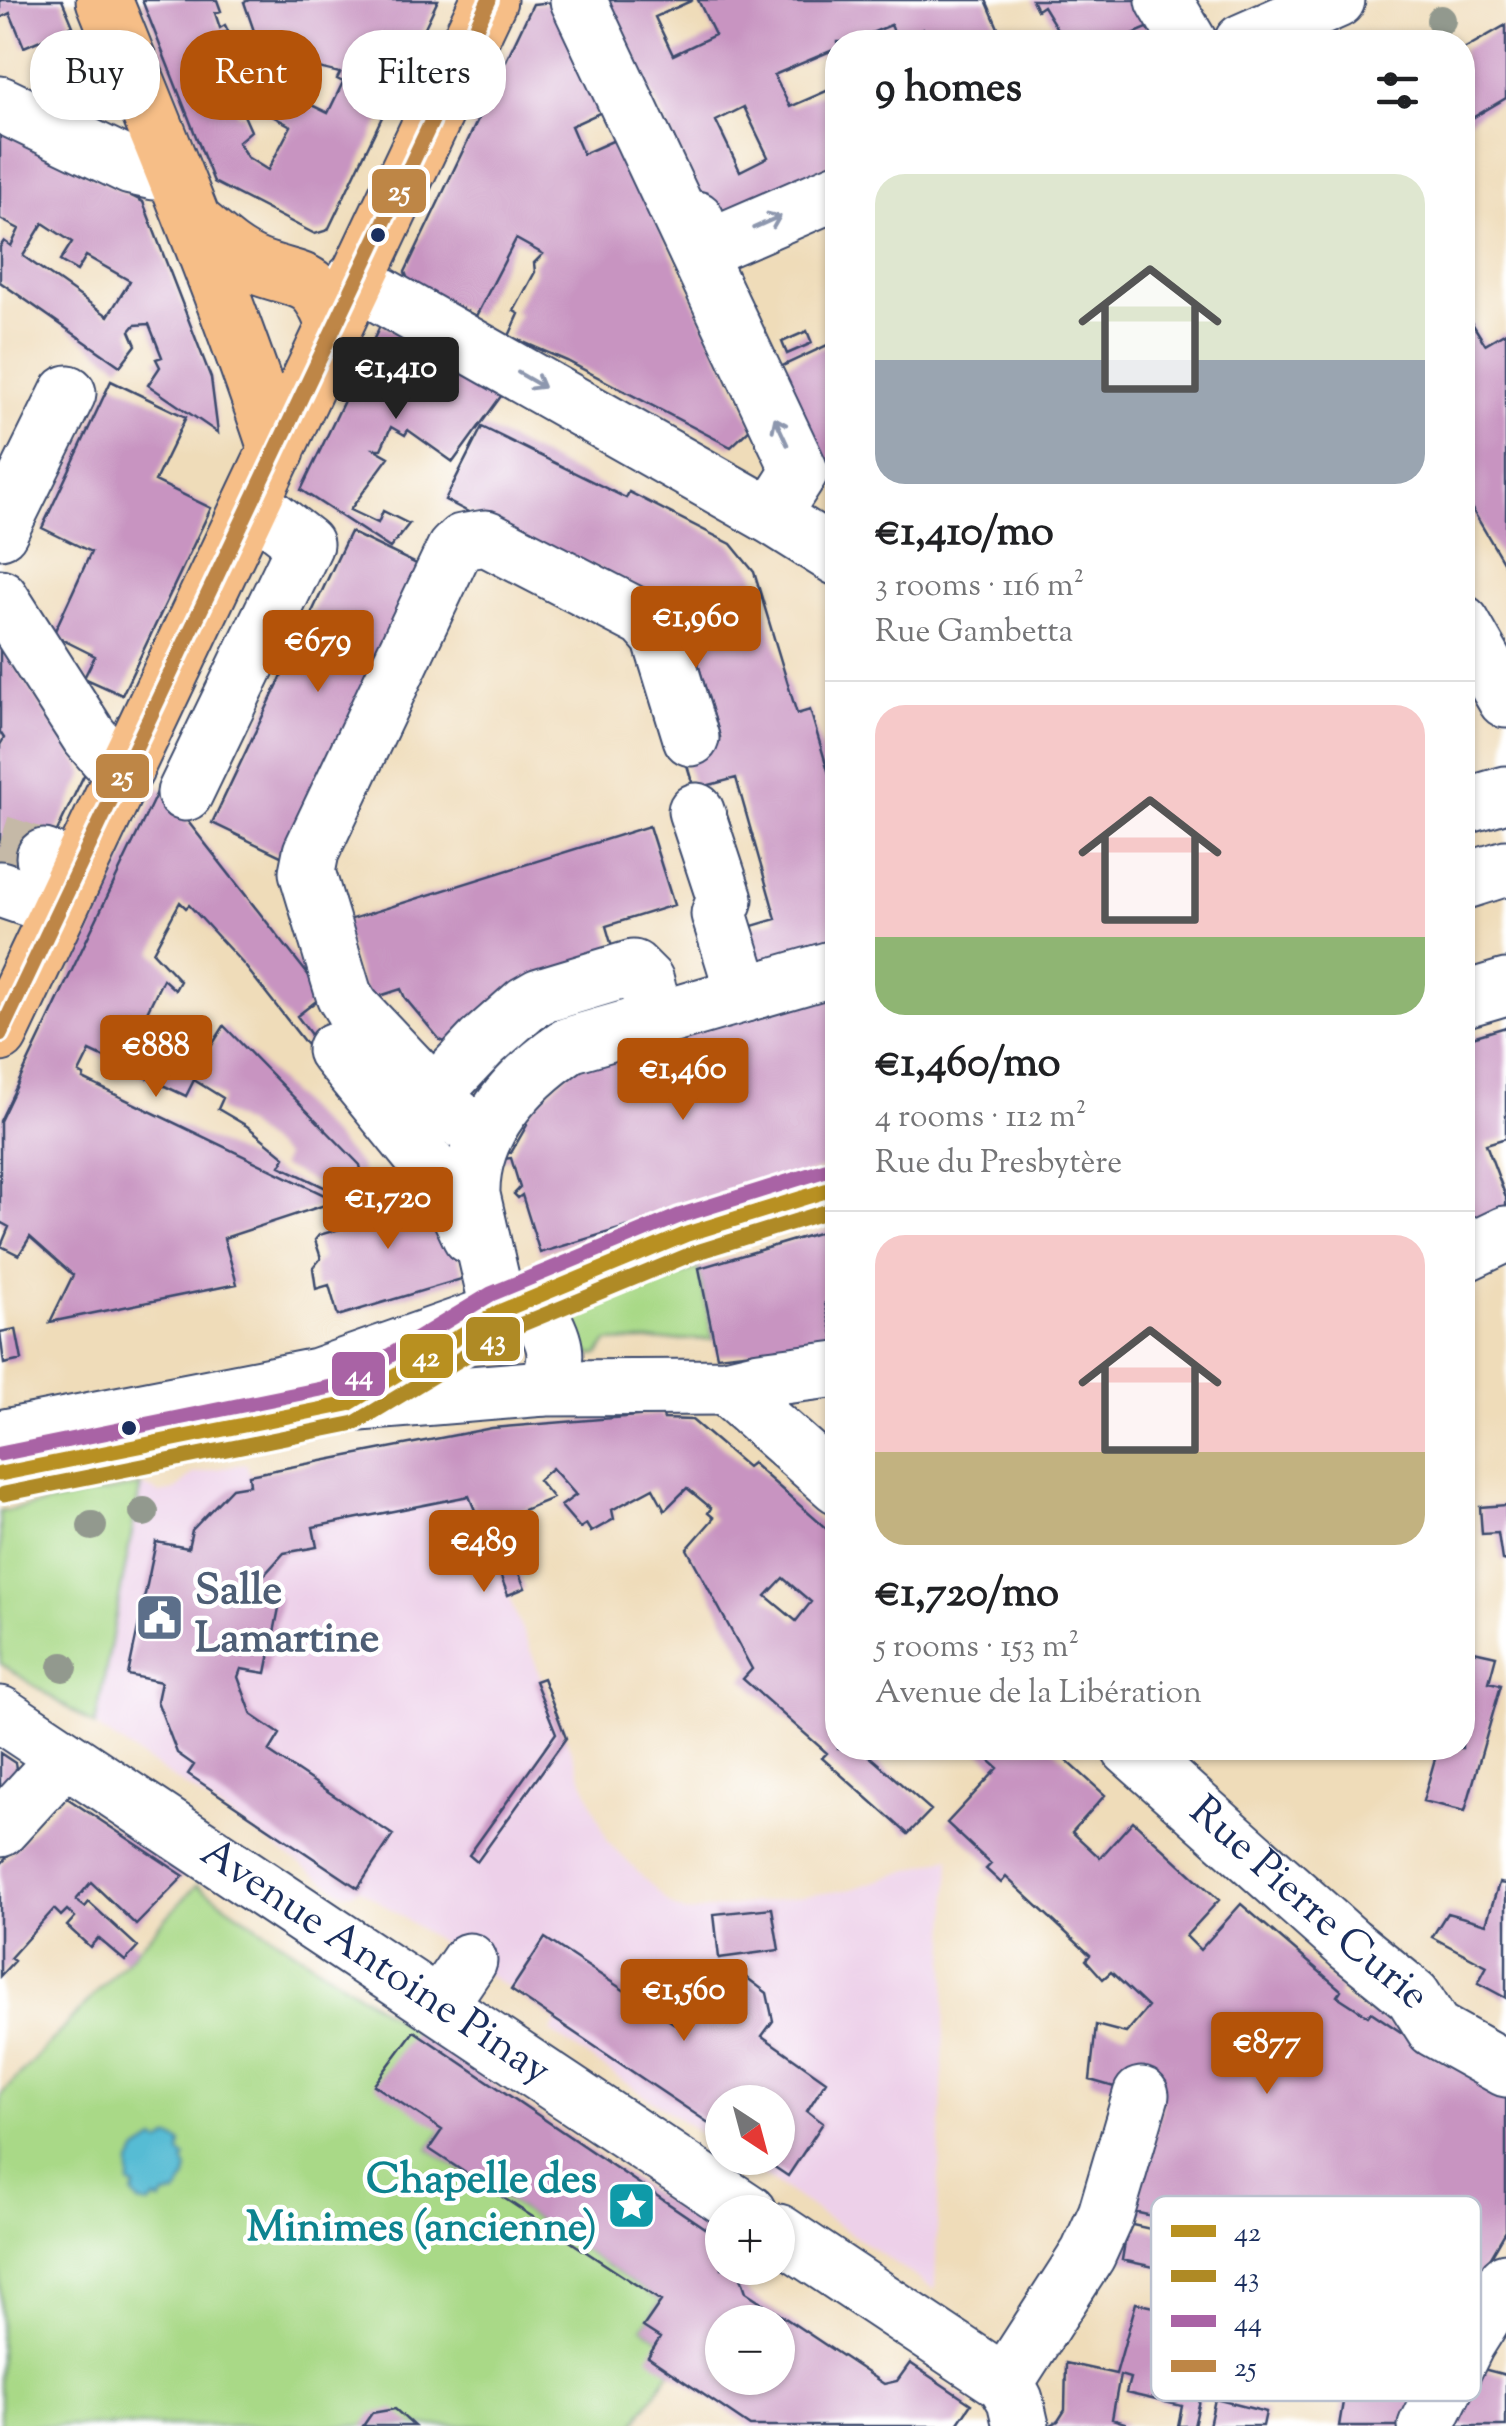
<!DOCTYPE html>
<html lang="en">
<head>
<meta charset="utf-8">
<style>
	body { margin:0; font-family:"Sorts Mill Goudy",serif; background:#f2f2f2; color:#202124; height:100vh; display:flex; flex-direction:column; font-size:38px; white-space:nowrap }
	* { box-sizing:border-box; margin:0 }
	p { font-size:32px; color:#757577 }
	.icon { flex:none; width:55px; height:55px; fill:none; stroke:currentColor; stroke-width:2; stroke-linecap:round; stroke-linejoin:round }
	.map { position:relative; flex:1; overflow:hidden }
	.details { position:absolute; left:825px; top:30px; width:650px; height:1730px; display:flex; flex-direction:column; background:#fff; border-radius:40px; box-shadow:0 2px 8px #0004 }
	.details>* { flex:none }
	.banner { position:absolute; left:30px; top:30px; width:645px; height:90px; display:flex; gap:20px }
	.needle { width:65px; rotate:144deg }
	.tools { position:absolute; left:705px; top:2085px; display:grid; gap:20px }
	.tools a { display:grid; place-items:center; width:90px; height:90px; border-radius:50%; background:#fff; box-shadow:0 2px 8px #0004; font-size:50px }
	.price { position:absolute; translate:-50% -85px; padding:0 22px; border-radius:10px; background:#b45309; color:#fff; font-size:32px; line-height:65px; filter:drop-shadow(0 2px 5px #0008) }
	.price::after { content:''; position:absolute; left:50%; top:60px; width:30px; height:22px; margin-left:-15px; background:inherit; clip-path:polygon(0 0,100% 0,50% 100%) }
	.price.current { background:#222; color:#fff }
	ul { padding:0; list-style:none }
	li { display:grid; align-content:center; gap:20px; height:530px; padding:0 50px }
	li+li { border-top:2px solid #e0e0e0 }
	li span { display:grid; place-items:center; height:310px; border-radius:30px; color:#555 }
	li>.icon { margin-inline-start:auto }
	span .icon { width:180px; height:180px; fill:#fffc; stroke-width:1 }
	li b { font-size:42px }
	h2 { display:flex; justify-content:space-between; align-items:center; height:120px; padding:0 50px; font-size:42px }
	.tag { padding:0 35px; border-radius:40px; background:#fff; box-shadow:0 2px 8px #0004; font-size:35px; line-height:90px }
	.tag.current { background:#b45309; color:#fff }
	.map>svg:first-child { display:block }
</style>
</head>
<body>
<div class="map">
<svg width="1506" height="2426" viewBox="0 0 1506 2426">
	<rect width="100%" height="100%" fill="#fff"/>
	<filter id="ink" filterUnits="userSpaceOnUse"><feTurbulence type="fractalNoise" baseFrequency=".01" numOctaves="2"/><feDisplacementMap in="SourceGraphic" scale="20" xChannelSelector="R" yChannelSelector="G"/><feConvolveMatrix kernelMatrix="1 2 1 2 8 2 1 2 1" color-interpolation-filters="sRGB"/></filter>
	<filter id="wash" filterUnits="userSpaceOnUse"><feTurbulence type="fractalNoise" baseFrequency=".0048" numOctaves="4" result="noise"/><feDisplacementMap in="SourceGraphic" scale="40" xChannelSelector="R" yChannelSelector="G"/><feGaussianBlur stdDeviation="2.25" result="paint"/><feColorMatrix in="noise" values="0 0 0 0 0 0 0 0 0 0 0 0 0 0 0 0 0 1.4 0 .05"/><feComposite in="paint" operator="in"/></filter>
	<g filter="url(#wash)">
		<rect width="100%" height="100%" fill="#efdcb9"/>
		<!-- built -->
		<path fill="#edd0e9" d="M444,1437L608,1842L673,1907L687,1913L852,1889L950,1857L935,2290L737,2158H778V2102H722V2148L551,2032L557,2021L359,1888L354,1892L343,1893L95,1726L141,1485L161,1494L177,1489L193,1474L246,1463L250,1475Z"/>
		<!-- green -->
		<path fill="#a9d987" stroke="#628472" stroke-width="2.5" d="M699,1268L713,1339L607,1342L599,1354L591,1355C573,1348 571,1324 579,1307Z
			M141,1485L95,1726L0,1663V1512Z
			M197,1885L414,2031L442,2130L429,2149L661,2301L643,2327L682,2354L633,2426H0V2096Z"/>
		<!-- water -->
		<path fill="#56bcd4" stroke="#387699" stroke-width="2.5" d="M171,2137L181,2143L180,2154L186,2158L183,2162C192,2173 184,2184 176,2194L165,2196L161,2202L156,2199L149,2205L139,2203L133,2195L135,2187L130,2185V2165L138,2151L155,2140L160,2143Z"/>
		<g id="blocks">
			<!-- building -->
			<path fill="#c894c1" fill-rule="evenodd" d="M0,0H62L73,26L24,47L10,13L0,18Z
				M142,0H217L221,11L215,13L220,28L225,25L228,31L222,33L226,43L254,31L244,2L249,0H438L328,230L315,234L214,182ZM258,48L259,109L291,126L268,170L247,157L238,142L251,131L243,113L238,115L217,63ZM281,59L340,73L337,79L343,82L328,113L280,90Z
				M607,0H693L655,17L673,55L715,35L698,0H986L1004,42H929L923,29L897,39L891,25L850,42H838V48L774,75L790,107L838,86V162L718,215L708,211ZM744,107L768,157L740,171L716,121Z
				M1032,0H1143L1157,24L1114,42H1065L1043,6L1037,10Z
				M553,2L604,111L571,126L583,154L617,139L753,426L731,447L567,361L509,336L519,314L514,311L535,272L534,263L543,254L516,239L476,316L409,282L405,272L533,4Z
				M1506,25V98L1462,124V50Z
				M0,129L143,202L211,378L218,433L148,385L160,367L156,359L162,357L149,324L135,325L130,331L136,345L120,366L0,282V247L4,241L11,246L19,229L0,219ZM43,223L72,242L60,261L77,271L86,256L130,281L108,316L23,256Z
				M1462,307L1485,344L1506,332V567L1462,492Z
				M381,324L507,388L453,462L408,430L405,435L391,427L381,449H375L389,457L350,510L378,523L383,511L409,524L390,548L301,490Z
				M807,331L812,343L787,354L782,342Z
				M838,340V379L829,383L838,397V489L780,367Z
				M111,381L186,417L155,481L211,508L122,695L84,678L95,656L53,635L91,552L42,528Z
				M482,427L626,498L629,492L731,544L754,572L797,714L810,710L838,804V946L747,973L735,931L776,919L736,778L694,789L682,748L720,737L684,617L669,603L592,566L588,573L445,500Z
				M350,532L423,567L285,858L212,823Z
				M0,643L85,773L30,887L0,878V745L4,738L0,732Z
				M160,786L324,995L297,1016L315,1040L307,1045L245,966L189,905L186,908L180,902L153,952L180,981L175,990L163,979L139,1028L153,1038L162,1024L186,1039L184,1043L205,1056L224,1026L360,1165L364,1184L340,1192L330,1183L328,1189L280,1166L285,1157L247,1126L218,1109L223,1098L194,1080L186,1096L90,1051L79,1073L84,1076L83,1079L337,1201L224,1238L237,1284L50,1322L73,1275L30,1237L19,1255L1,1246L9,1227L0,1222V1121Z
				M649,826L674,905L606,926L615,957L449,1044L440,1040L405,998L401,989L367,1000L342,922Z
				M838,988V1164L636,1225L637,1227L629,1226L540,1253L522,1195L518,1198L514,1194L520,1188L511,1158L503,1159V1152L511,1153L527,1125L521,1119L575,1067Z
				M1506,1027V1138L1486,1144L1506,1197V1216L1462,1235V1040Z
				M414,1183L421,1205L439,1199L465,1278L338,1316L329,1285L316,1289L313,1268L321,1258L315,1240L319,1235L364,1222L357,1201Z
				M838,1227V1301L825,1303L835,1343L717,1356L699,1268Z
				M16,1329L22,1360L4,1364L0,1332Z
				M662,1414L664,1419L692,1420L747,1467L752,1463L838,1539V1748H860L931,1810L908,1834L822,1758L827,1753L743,1679L752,1669L687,1549L714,1518L708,1513L711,1508L687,1488L665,1510L653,1488L612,1510L614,1519L591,1532L586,1524L580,1528L561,1506L576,1495L552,1468L538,1480L553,1498L482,1527L469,1496L313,1527L317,1547L284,1553L258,1582L255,1592L281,1598L266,1673L241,1669L238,1677L252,1715L280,1734L269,1752L393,1835L358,1888L188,1774L194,1765L177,1753L157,1701L161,1682L128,1675L156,1542L188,1548L192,1530L232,1488L250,1485L249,1475L492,1428ZM783,1578L811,1602L796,1621L766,1596Z
				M1506,1505V1561L1502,1560L1498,1533L1482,1534L1480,1507Z
				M510,1552L525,1588L508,1595L494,1559Z
				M1465,1649L1496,1656L1489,1682L1501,1685L1465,1811L1423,1801L1438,1748H1462V1659Z
				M543,1678L566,1738L477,1862L469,1855L556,1733L535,1681Z
				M975,1748H1053L1105,1795L1072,1832L1100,1858L1133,1821L1219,1900L1186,1936L1200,1950L1241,1904L1341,1990L1337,1996L1368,2016L1371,2012L1441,2059L1506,2090V2231L1448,2330L1403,2426H1339L1343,2402L1296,2389L1303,2363L1338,2372L1342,2359L1353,2361L1357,2341L1263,2317L1271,2291L1299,2297L1302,2278L1288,2275L1287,2280L1189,2255L1186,2274L1122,2260L1128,2224L1273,2256L1275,2243L1134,2212L1163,2101L1090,2080L1096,2025L1126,2033L1148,2007L1111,1972L1103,1979L1086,1960L1090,1955L1006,1877L1001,1883L986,1869L991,1864L947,1823L998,1768ZM1356,2274L1380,2279L1372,2313L1341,2306L1345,2286L1352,2287Z
				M0,1753L15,1763L17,1774L0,1793Z
				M64,1796L184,1876L136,1925L91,1882L76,1900L85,1907L89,1902L138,1947L125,1961L98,1938L90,1947L67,1926L75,1917L67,1910L61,1916L54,1909L10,1958L14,1961L0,1976V1865Z
				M1499,1883L1506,1884V1998L1478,1983L1487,1966L1432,1937L1447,1913L1486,1924Z
				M772,1908L779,1950L719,1958L714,1914Z
				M545,1938L681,2028L711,1982L742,1974L767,1993L773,2021L762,2036L826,2081L807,2111L823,2123L788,2176L761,2158H778V2102H722V2132L511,1990Z
				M414,2031L722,2240V2268H749L741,2277L746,2292L884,2384L897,2381L910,2363L971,2404L956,2426H750L648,2357L660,2338L643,2327L661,2301L429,2149L442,2130L374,2085ZM722,2322H778V2378H722Z
				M1187,2274L1227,2283L1194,2426H1178L1182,2406L1126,2393L1130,2378L1120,2375L1112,2419L1125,2423L1124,2426H1049L1058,2421L1065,2410L1066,2363L1116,2374L1136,2303L1177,2312Z
				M1483,2369L1506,2375V2426H1456Z
				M1215,2399L1266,2412L1263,2426H1209Z
				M395,2409L414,2426H363L372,2413Z"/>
		</g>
	</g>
	<g filter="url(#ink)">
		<use href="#blocks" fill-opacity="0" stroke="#3b496c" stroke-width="2.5"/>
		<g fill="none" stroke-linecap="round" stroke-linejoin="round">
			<!-- minor-tunnel -->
			<path stroke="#c5b9a7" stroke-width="55" stroke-dasharray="55 28" stroke-linecap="butt" d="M0,843L44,857"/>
			<defs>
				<g id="minor">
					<path d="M578,0L800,471L771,516"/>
					<path d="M1164,0L1189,42"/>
					<path d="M1242,42L1337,0"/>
					<path d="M0,104L131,167L154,172L170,166"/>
					<path d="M696,219L699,226L697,252L838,191"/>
					<path d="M354,280L771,516L838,558"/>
					<path d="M0,531L68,393"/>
					<path d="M0,597L89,736L106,756L126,769"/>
					<path d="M1462,623L1506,700"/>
					<path d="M185,793L305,544L252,503"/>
					<path d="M1462,807L1506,794"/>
					<path d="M696,811L725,899L719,914L744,994"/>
					<path d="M44,857L77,870"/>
					<path d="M1462,882L1506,868"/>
					<path d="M0,889L59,909"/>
					<path d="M1462,1000L1506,987"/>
					<path d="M335,1050L448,1189L470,1236"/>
					<path d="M434,1094L482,1043L526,1004L540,996L633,968L646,981L656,1020"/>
					<path d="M484,1137L450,1112L352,1008L344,995L307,872L311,852L454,550L462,542L486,538L645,620L660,637L691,738"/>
					<path d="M1462,1255L1506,1234"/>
					<path d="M532,1299C549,1332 567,1352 544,1388"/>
					<path d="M499,1312L472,1195C470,1131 519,1079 569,1045L838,967"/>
					<path d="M726,1387L838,1486"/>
					<path d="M279,1418L348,1404L544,1388L726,1387L760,1379L838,1369"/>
					<path d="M0,1438L317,1376L499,1312L687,1234L838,1187"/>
					<path id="s1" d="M0,1714L748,2212"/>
					<path id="s2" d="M1129,1748L1349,1944L1413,1996L1434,2029L1506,2069"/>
					<path d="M0,1829L65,1758"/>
					<path d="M439,2005L469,1961"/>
					<path d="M778,2232L1005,2383L1015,2400L1021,2426"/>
					<path d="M1005,2383L1088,2254L1106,2214L1141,2095"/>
					<path d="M1426,2426L1467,2343L1506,2281"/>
				</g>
				<path id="major" d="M104,0C164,149 227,298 277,451
					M194,222C214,239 234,258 258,267C304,284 314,273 334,325
					M0,1034L489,0"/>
			</defs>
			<!-- minor casing -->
			<use href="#minor" stroke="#3b496c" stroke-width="59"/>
			<!-- major casing -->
			<use href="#major" stroke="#3b496c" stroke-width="59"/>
			<!-- minor -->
			<use href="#minor" stroke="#fff" stroke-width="55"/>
			<!-- major -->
			<use href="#major" stroke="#f6be87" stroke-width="55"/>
			<defs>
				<path id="bus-1" d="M0,1474L348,1404L499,1312L687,1234L838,1187"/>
				<path id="bus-2" d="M4,1494L355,1423L508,1330L694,1253L838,1208"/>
				<path id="bus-3" d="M0,1454L341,1385L491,1294L679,1216L832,1168"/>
				<path id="bus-4" d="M0,1034L489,0"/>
			</defs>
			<!-- bus-1 casing -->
			<use href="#bus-1" stroke="#fff" stroke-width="22"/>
			<!-- bus-2 casing -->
			<use href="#bus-2" stroke="#fff" stroke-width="22"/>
			<!-- bus-3 casing -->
			<use href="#bus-3" stroke="#fff" stroke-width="22"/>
			<!-- bus-4 casing -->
			<use href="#bus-4" stroke="#fff" stroke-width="22"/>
			<!-- bus-1 -->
			<use href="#bus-1" stroke="#b89020" stroke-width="15"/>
			<!-- bus-2 -->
			<use href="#bus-2" stroke="#af8a25" stroke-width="15"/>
			<!-- bus-3 -->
			<use href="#bus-3" stroke="#a963a5" stroke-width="15"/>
			<!-- bus-4 -->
			<use href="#bus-4" stroke="#be8646" stroke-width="15"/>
		</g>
		<!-- trees -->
		<g fill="#92998e">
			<circle cx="1441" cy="20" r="15"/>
			<circle cx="144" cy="1512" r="15"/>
			<circle cx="92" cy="1526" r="15"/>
			<circle cx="63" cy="1667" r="15"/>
		</g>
		<!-- one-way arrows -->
		<defs><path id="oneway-shaft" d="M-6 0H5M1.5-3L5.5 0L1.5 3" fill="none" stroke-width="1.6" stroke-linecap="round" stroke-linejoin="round" transform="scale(2.5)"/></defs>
		<g stroke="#8d97ae">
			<use href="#oneway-shaft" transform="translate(767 222) rotate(-24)"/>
			<use href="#oneway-shaft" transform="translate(531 380) rotate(30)"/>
			<use href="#oneway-shaft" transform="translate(781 431) rotate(-115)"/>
		</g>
	</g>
	<!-- icons -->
	<defs>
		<symbol id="civic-square" viewBox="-11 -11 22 22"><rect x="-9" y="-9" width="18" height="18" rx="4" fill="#5c6f8a" stroke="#fff"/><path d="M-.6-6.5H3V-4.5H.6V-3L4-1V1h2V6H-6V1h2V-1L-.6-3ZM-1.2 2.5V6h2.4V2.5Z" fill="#fff"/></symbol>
		<symbol id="sight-square" viewBox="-11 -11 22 22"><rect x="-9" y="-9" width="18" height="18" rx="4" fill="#0f9aa8" stroke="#fff"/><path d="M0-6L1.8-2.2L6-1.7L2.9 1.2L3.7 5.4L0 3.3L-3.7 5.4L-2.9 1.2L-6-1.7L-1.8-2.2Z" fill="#fff"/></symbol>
	</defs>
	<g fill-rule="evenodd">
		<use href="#civic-square" x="132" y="1590" width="55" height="55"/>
		<use href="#sight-square" x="604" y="2178" width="55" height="55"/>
	</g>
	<!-- markers -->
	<g fill="#1b2f5e" stroke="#fff" stroke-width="4">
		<circle cx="378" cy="235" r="9"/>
		<circle cx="129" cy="1428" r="9"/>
	</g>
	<g text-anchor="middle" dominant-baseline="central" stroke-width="9" stroke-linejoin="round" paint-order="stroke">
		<!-- service labels -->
		<g font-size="42" font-weight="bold" fill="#4e5e75" stroke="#fff" text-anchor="start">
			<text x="195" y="1593">Salle<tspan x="195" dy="48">Lamartine</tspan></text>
		</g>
		<!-- street labels -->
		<g font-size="42" fill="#1b2f5e" stroke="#fff">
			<text stroke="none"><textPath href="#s2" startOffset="238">Rue Pierre Curie</textPath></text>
			<text stroke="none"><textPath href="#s1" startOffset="450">Avenue Antoine Pinay</textPath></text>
		</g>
		<!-- culture labels -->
		<g font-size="42" font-weight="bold" fill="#0d838f" stroke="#fff" text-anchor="end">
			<text x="597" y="2182">Chapelle des<tspan x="597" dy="48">Minimes (ancienne)</tspan></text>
		</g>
	</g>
	<!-- legend -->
	<rect x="1151" y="2196" width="330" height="205" rx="15" fill="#fff" stroke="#bbc1cf" stroke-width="2.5"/>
	<rect x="1171" y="2225" width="45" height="12" fill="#b89020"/>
	<rect x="1171" y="2270" width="45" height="12" fill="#af8a25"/>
	<rect x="1171" y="2315" width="45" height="12" fill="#a963a5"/>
	<rect x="1171" y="2360" width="45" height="12" fill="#be8646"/>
	<g font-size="28" fill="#1b2f5e">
		<text x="1234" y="2241">42</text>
		<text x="1234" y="2286">43</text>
		<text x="1234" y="2331">44</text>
		<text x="1234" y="2376">25</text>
	</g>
	<g stroke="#fff" stroke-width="4">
		<rect x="370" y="167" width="58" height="48" rx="10" fill="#be8646"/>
		<rect x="94" y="752" width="57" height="48" rx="10" fill="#be8646"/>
		<rect x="464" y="1315" width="58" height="48" rx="10" fill="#af8a25"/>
		<rect x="398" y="1332" width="57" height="48" rx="10" fill="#b89020"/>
		<rect x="330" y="1350" width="57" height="48" rx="10" fill="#a963a5"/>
	</g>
	<g font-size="28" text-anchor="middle" font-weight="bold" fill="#fff">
		<text x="399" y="200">25</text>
		<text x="122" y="785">25</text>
		<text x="493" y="1349">43</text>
		<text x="426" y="1366">42</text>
		<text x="359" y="1384">44</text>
	</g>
</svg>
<div class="tools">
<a><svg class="needle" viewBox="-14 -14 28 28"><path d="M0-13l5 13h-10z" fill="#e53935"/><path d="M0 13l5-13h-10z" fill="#757577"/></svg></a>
<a>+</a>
<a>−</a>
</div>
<b class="price current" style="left:396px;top:422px">€1,410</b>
<b class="price" style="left:696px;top:671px">€1,960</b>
<b class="price" style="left:318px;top:695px">€679</b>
<b class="price" style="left:156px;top:1100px">€888</b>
<b class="price" style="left:683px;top:1123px">€1,460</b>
<b class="price" style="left:388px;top:1252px">€1,720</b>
<b class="price" style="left:484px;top:1595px">€489</b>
<b class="price" style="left:684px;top:2044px">€1,560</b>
<b class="price" style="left:1267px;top:2097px">€877</b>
<div class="banner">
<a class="tag">Buy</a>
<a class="tag current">Rent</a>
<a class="tag">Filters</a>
</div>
<section class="details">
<h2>9 homes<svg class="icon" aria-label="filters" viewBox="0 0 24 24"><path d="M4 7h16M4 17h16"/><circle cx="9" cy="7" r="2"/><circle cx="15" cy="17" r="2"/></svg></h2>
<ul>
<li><span style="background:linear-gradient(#dfe7d0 60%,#9aa5b1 0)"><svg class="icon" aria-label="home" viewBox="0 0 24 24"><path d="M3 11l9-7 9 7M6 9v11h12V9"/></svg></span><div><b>€1,410/mo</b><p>3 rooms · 116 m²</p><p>Rue Gambetta</p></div></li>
<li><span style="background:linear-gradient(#f6c9c9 75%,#8fb573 0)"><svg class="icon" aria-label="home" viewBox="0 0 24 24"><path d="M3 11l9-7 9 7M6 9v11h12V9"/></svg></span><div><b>€1,460/mo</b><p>4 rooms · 112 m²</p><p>Rue du Presbytère</p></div></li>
<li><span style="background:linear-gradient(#f6c9c9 70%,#c2b280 0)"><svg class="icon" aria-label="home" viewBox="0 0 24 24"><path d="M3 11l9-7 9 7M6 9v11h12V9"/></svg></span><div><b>€1,720/mo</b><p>5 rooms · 153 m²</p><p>Avenue de la Libération</p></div></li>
</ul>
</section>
</div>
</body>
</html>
